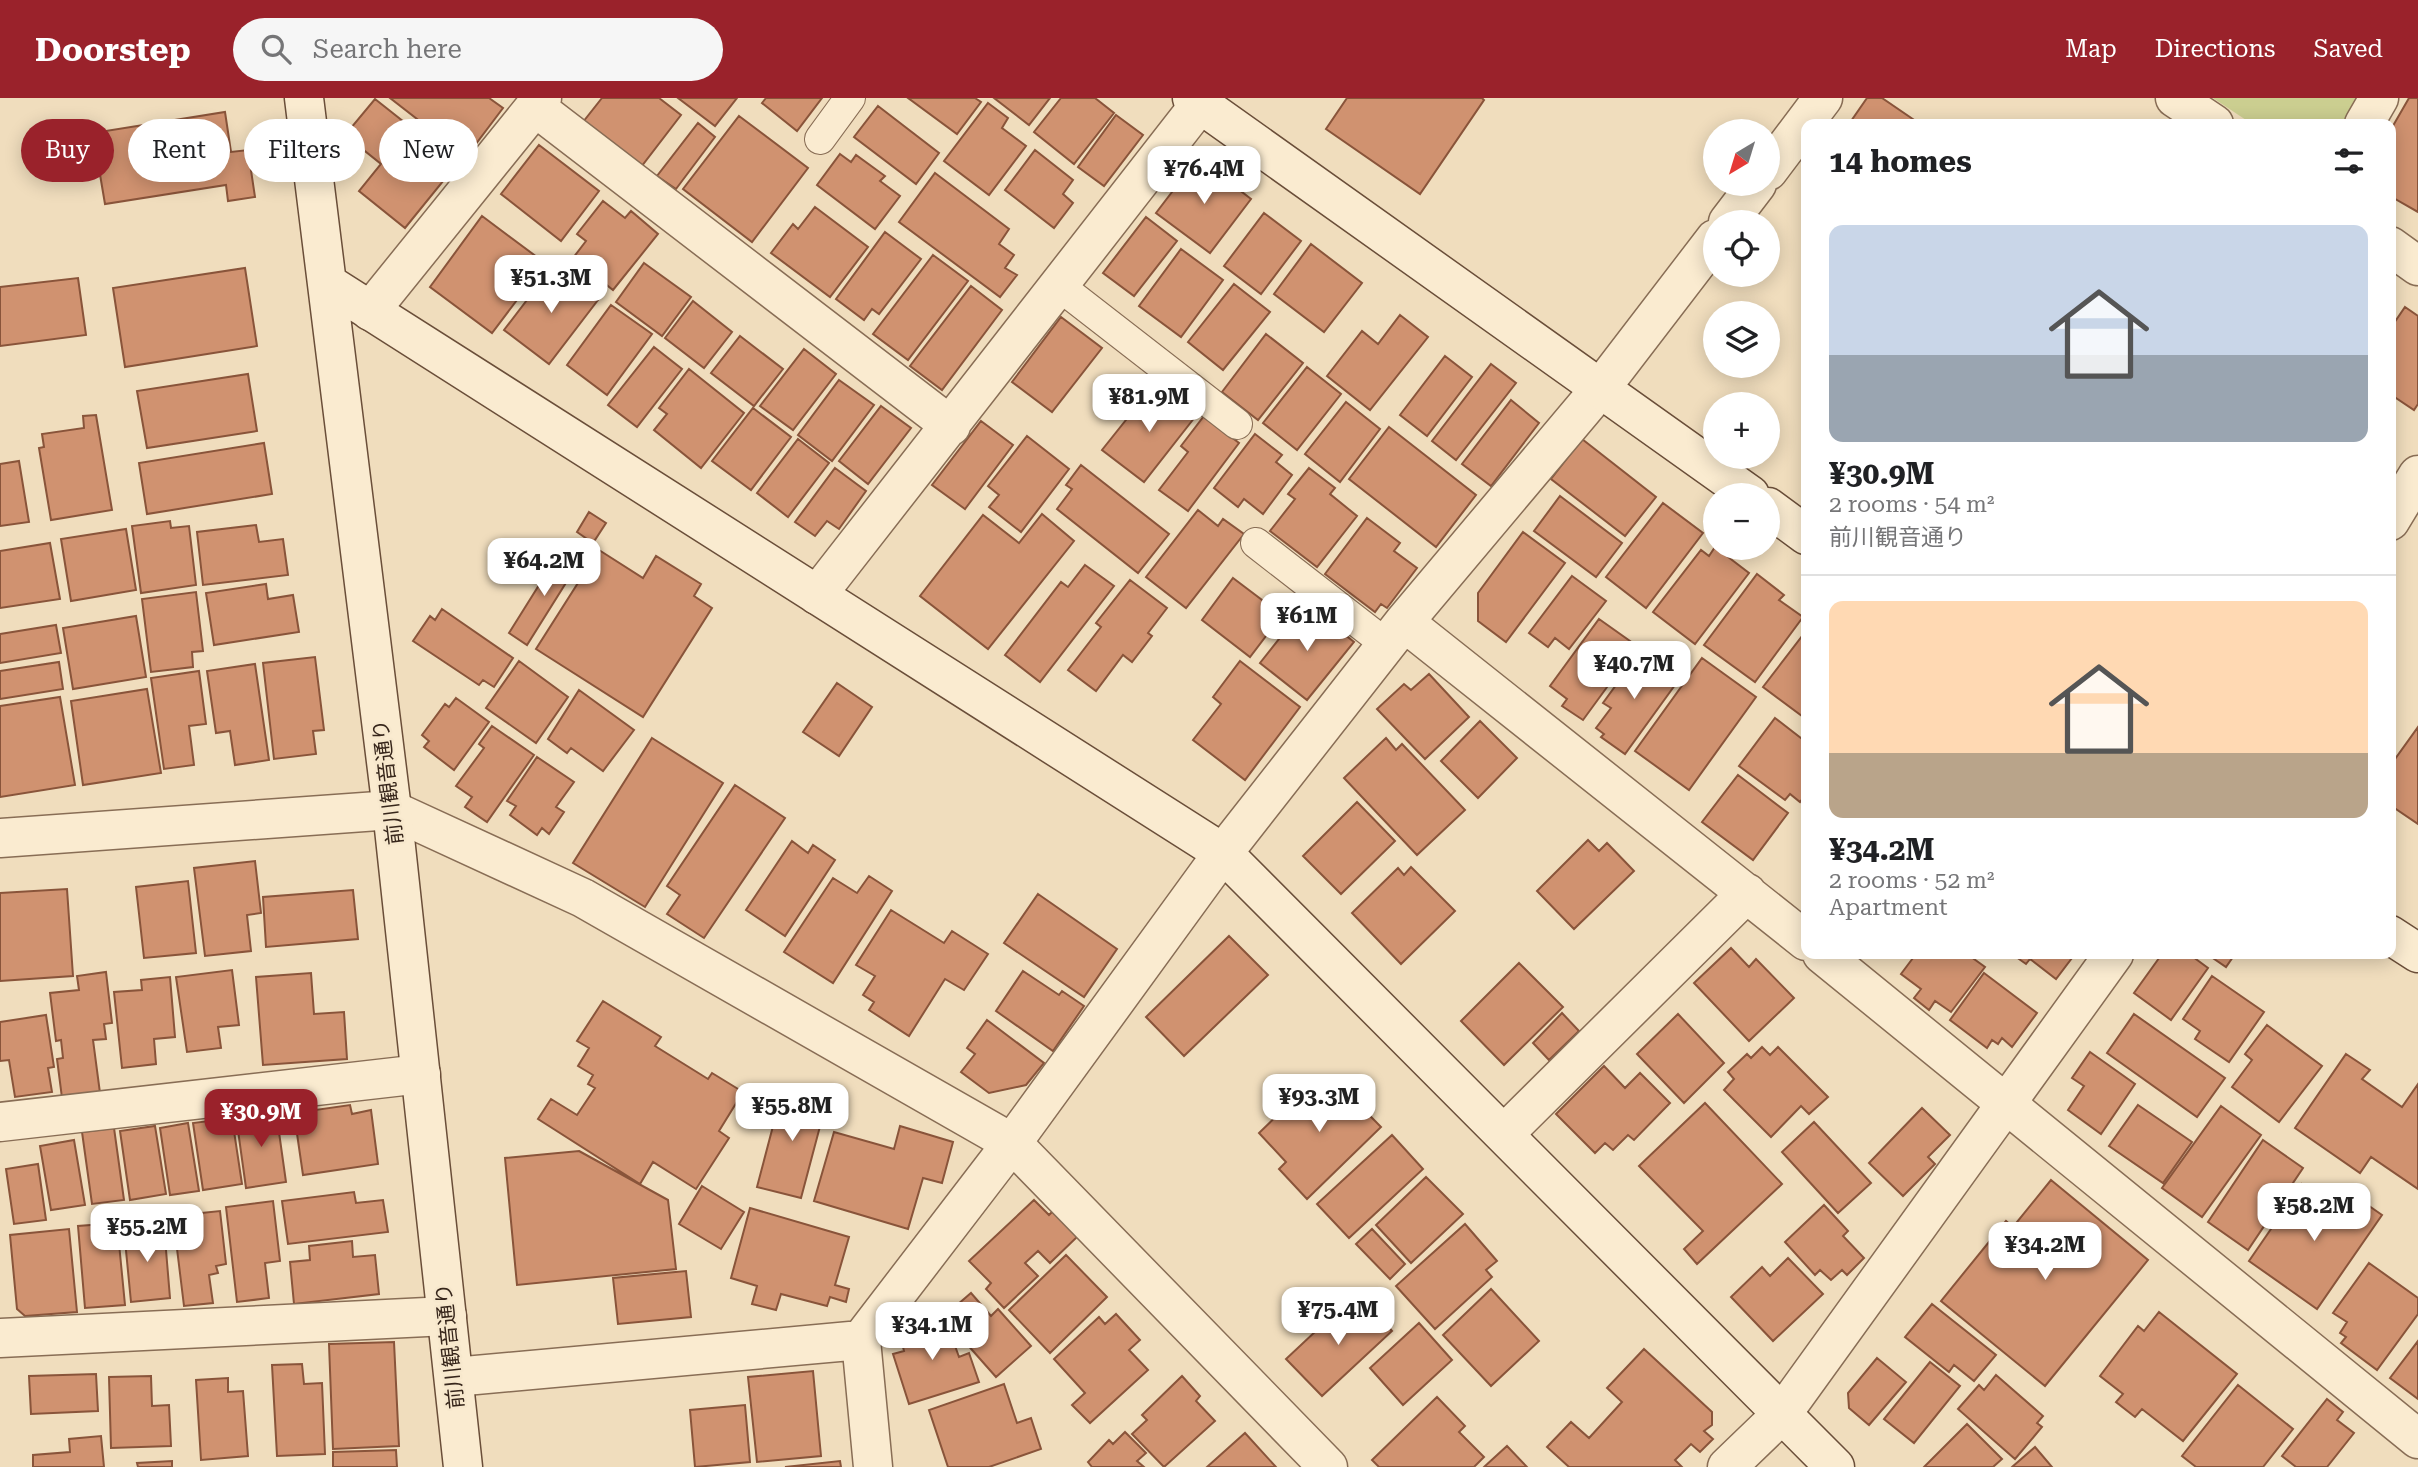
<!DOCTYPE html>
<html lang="en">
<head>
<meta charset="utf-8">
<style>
	body { margin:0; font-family:"Roboto Serif","Noto Sans JP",serif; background:#f6f6f6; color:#202124; height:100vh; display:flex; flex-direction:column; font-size:26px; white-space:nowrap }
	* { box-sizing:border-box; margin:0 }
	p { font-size:23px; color:#757577 }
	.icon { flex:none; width:38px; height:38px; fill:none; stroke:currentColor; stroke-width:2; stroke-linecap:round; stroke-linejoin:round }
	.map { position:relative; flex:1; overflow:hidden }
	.drawer { position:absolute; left:1801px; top:21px; width:595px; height:840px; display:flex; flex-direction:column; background:#fff; border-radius:14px; box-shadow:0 4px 18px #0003 }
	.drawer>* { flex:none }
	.banner { position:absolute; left:21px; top:21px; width:665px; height:63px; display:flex; gap:14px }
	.needle { width:46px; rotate:218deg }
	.controls { position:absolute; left:1703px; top:21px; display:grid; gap:14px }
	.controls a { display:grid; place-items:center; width:77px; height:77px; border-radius:50%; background:#fff; box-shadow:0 4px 18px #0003; font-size:35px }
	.price { position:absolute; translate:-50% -60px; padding:0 16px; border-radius:14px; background:#fff; color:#222; font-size:23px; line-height:46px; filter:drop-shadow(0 2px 4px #0008) }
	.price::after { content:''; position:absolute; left:50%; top:42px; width:21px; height:16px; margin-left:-10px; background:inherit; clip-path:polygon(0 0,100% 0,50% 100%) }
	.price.on { background:#9a222b; color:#fff }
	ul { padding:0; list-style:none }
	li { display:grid; align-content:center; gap:14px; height:371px; padding:0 28px }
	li+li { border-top:2px solid #e0e0e0 }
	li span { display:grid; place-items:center; height:217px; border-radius:14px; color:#555 }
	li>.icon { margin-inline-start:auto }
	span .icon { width:126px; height:126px; fill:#fffc; stroke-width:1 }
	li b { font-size:30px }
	h2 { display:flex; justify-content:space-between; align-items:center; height:84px; padding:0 28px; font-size:30px }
	.pill { padding:0 24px; border-radius:32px; background:#fff; box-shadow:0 4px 18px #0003; font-size:24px; line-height:63px }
	.pill.on { background:#9a222b; color:#fff }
	header { display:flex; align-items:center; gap:42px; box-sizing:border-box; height:98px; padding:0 35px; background:#9a222b; color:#fff }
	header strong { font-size:33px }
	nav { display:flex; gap:38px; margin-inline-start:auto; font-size:24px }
	.search { width:490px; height:63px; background:#f6f6f6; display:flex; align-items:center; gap:18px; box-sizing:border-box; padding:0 24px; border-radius:38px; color:#757577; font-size:26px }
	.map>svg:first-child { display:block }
</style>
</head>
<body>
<header>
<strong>Doorstep</strong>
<div class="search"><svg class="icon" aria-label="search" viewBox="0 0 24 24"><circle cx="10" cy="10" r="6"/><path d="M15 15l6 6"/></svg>Search here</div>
<nav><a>Map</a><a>Directions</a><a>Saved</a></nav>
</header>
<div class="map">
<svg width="2418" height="1369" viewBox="0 0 2418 1369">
	<rect width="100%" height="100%" fill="#f0ddbd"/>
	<!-- green -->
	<path fill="#cbce90" d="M2213,0H2365L2350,26H2252Z"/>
	<!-- building -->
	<path fill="#d09270" stroke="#89543a" stroke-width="2" d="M390,0H489L503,10L466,59Z
		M602,0H659L681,17L641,69L583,24Z
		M678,0H737L715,28Z
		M766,0H822L797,33L762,5Z
		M908,0H975L981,4L957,36Z
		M994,0H1050L1029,27Z
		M1061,0H1095L1114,15L1074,66L1034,34Z
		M1347,0H1482L1484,2L1420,96L1326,31Z
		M1867,0H1882L1920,26H1849Z
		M2409,0H2418V114L2390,98V33Z
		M375,1L457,66L405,130L359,93L381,66L345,37Z
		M988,5L1008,20L1002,30L1026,48L989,97L944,63Z
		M878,8L939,55L916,86L854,39Z
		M225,14L231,54L248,52L255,99L228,103L226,87L105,106L93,35Z
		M1116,17L1143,37L1104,88L1078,69Z
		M739,18L808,70L752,144L683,91Z
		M698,25L715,39L676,91L657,78Z
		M539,47L599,93L561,143L501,96Z
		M1035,52L1073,82L1063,96L1073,105L1054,130L1005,92Z
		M840,56L851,64L856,57L885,78L880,83L900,98L875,131L817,87Z
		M1198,60L1251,101L1210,155L1156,115Z
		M935,75L1009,131L999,146L1014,157L1005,170L1017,177L1000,199L899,124Z
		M603,103L625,120L631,113L658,136L613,192L573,160L586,143L577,136Z
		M815,109L868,149L830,199L771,155L793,126L798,131Z
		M1264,115L1301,143L1261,196L1224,168Z
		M482,118L545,165L492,235L430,189Z
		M1146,119L1177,143L1134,198L1103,175Z
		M885,134L921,161L879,216L872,211L864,222L836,201Z
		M1311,146L1362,185L1324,234L1274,196Z
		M1181,151L1223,182L1181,239L1139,208Z
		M933,157L968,183L908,262L873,236Z
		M644,165L691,199L662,238L616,204Z
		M553,168L598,202L549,266L504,232Z
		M245,170L257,248L125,269L113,190Z
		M78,180L86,237L0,248V189Z
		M1234,186L1270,214L1223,272L1188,244Z
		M971,188L1002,212L942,292L910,268Z
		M693,203L732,234L704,270L665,240Z
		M611,207L652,236L607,297L567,267Z
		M2405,209L2418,218V306L2414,312L2390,296V231Z
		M1400,217L1428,239L1370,312L1327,278L1362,233L1378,246Z
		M1061,219L1102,250L1052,314L1012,284Z
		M1266,236L1303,265L1258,322L1222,294Z
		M740,238L783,271L754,308L711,275Z
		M654,249L682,271L637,329L608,307Z
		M804,251L836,276L793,332L760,308Z
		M1445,258L1472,279L1427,338L1400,317Z
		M1491,266L1516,285L1456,362L1432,343Z
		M1307,269L1341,296L1297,352L1263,325Z
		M689,271L744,315L701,370L654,332L667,316L659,310Z
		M248,276L257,333L147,350L137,293Z
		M839,282L874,307L832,363L798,337Z
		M1154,287L1195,319L1144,384L1102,352Z
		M1511,302L1539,325L1491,388L1462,366Z
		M1346,304L1380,331L1340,384L1305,356Z
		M881,308L911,330L868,386L839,363Z
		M753,310L791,339L751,392L712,363Z
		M96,317L112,412L51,422L39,350L44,349L42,336L84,330L83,318Z
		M1204,318L1239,345L1188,413L1159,392L1188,354L1181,348Z
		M981,323L1013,347L965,411L932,387Z
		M1389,329L1476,397L1436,449L1349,381Z
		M1255,336L1282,357L1276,364L1292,377L1263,416L1244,401L1238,409L1214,390Z
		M1027,338L1069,371L1021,434L989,409L999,397L988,388Z
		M798,341L829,365L788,419L757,395Z
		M1582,341L1656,399L1625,438L1551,381Z
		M264,345L272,396L147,416L139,365Z
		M19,363L29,424L0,428V366Z
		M1081,367L1169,436L1138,475L1057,411L1072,391L1066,387Z
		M835,370L866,393L839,431L827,423L815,438L795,424Z
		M1309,370L1335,390L1330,396L1357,418L1317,469L1270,433L1295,401L1288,396Z
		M1560,398L1622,445L1596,479L1534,433Z
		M1663,405L1703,435L1646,510L1606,479Z
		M1198,412L1218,428L1223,421L1244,436L1186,510L1146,479Z
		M589,414L606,425L593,445L577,434Z
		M1042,416L1074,443L988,551L920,498L983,417L1019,445Z
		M1367,420L1400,445L1394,453L1417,470L1387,510L1381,506L1375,514L1325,476Z
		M170,423L171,430L189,428L196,487L141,495L132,428Z
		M256,427L259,444L283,441L288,477L203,487L197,434Z
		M126,431L136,492L71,503L61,441Z
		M1523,434L1565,465L1506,544L1478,523V495Z
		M50,445L60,501L0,510V453Z
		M1715,449L1749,475L1695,546L1653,514L1701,452L1709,458Z
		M561,452L579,464L527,547L509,535Z
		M599,452L643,480L656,458L701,486L694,498L712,510L643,619L536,551Z
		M1085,467L1114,488L1040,584L1005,557L1061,484L1068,489Z
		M1757,476L1784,497L1779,502L1803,519L1755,584L1704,547Z
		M1572,478L1606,503L1569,551L1555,540L1548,549L1529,535Z
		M1233,480L1282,517L1250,559L1202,522Z
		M1130,482L1167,510L1148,535L1152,538L1132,564L1123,557L1096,593L1068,572L1101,529L1096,525Z
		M266,486L268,501L293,497L299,534L214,547L206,495Z
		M196,494L203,553L192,554L193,569L151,574L142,501Z
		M442,511L513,560L494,589L483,582L479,587L413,543L430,518L435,522Z
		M1302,512L1310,519L1314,512L1354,544L1307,602L1260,565Z
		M136,518L146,579L73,591L63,530Z
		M1599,521L1637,548L1583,622L1562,608L1567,601L1550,588Z
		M56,527L61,555L0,565V536Z
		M1806,533V621L1763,589Z
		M1643,550L1663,565L1657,574L1675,587L1625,656L1601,639L1604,636L1596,630L1611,610L1603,605Z
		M315,559L324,632L313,633L316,656L274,661L263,565Z
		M1702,560L1756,599L1689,692L1635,653Z
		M519,563L568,599L536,645L486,610Z
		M1240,563L1300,609L1245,682L1193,642L1221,606L1213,599Z
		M59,564L63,591L0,601V573Z
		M255,566L269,662L235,667L230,633L216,635L207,573Z
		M199,573L206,626L189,628L194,667L164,671L151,580Z
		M1429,576L1469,619L1425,661L1377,611L1404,586L1411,592Z
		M837,585L872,609L839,658L803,634Z
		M147,591L161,675L83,687L71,603Z
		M579,592L634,632L603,673L571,650L567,655L548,641Z
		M60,599L75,687L0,699V608Z
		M456,600L489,624L454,672L424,649L429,643L422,637L445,606L449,609Z
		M1775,620L1806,644V697L1800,704L1790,696L1785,702L1739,668Z
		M1480,623L1517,660L1478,700L1441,663Z
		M492,628L534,657L487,724L465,709L472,699L456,688L484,650L479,646Z
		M2418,629V726L2390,707V668Z
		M652,640L723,685L645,809L573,765Z
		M1386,640L1396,652L1402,646L1465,712L1417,757L1344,680Z
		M537,659L574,684L556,709L564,714L549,736L542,730L537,737L510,717L516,708L507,703Z
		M1738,677L1788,715L1753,762L1702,724Z
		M735,687L785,720L704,840L667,816L680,797L667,788Z
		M1357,704L1395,743L1341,796L1303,758Z
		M1588,742L1599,753L1607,745L1634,773L1574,831L1537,793Z
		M792,743L808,755L813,747L835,762L785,838L746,812Z
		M255,763L261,815L247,817L251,853L205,858L194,770Z
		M1411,769L1455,813L1401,866L1352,815L1398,770L1404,777Z
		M869,778L892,793L833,885L784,854L833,780L857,795Z
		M188,783L196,855L144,860L136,789Z
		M67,791L73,878L0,883V795Z
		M353,792L358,841L266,849L263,799Z
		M1038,796L1117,851L1084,899L1004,845Z
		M891,812L944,845L952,833L988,856L964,892L945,881L909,938L869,912L874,904L863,897L875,878L856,867Z
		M1229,838L1268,877L1184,958L1146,919Z
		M1731,850L1749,869L1756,861L1794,900L1749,943L1694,885Z
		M1916,856H1967L1985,869L1951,914L1935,903L1929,912L1914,900L1921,891L1901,876Z
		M2012,856H2075L2056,881L2030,861L2026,866Z
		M2162,856H2189L2208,870L2171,922L2134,895Z
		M2207,856H2235L2226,869Z
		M1519,865L1563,909L1504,967L1461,923Z
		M232,872L239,927L218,929L221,950L187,954L176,879Z
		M1023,873L1059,897L1062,893L1084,908L1053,953L996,913Z
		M106,874L112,925L104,926L106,941L93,942L100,995L62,1000L57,961L63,960L61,942L56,943L50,895L79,892L77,878Z
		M311,875L314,916L344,914L347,961L263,967L256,879Z
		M1984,875L2037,915L2012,949L2002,940L1998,946L1992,942L1987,950L1950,922Z
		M2212,878L2264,914L2229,964L2195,941L2200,933L2183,921Z
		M170,879L175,939L154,941L156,966L122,970L114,894L142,892L141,882Z
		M603,903L661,939L655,948L708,981L712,975L743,994L719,1033L729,1040L696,1091L653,1064L640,1086L538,1021L551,1001L577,1017L595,990L588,986L593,977L578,968L589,950L577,943Z
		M1562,915L1579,933L1549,962L1533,945Z
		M1678,916L1724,965L1684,1005L1637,956Z
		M2134,916L2225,980L2197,1019L2107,955Z
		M46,917L54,969L48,970L52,994L15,999L9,962L0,963V924Z
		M987,922L1044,965L1026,987L989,995L961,974L975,956L967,950Z
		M2267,927L2322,968L2279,1024L2232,989L2252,962L2245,956Z
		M1762,949L1770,957L1778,949L1828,999L1809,1016L1801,1008L1771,1039L1724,992L1734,981L1728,974L1747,956L1751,960Z
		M2090,954L2135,986L2101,1036L2068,1012L2084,988L2072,980Z
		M2346,956L2370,972L2362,981L2402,1009L2418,986V1091L2371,1059L2360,1075L2295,1030Z
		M1604,968L1625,990L1640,975L1670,1005L1634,1042L1628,1037L1613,1052L1605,1045L1595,1055L1556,1016Z
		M1331,978L1381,1029L1307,1101L1279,1071L1286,1064L1259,1035L1311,985L1316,992Z
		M783,990L827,1002L801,1100L757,1089Z
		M1705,1005L1782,1086L1697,1166L1684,1151L1703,1133L1639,1068Z
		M350,1007L352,1016L371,1012L378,1066L303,1077L294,1015Z
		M2138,1007L2192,1044L2163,1085L2109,1048Z
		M2221,1008L2261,1037L2202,1119L2162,1090Z
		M1922,1010L1950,1037L1928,1059L1935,1066L1903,1098L1869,1065Z
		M276,1013L286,1084L246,1090L236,1018Z
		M232,1020L242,1086L203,1092L193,1025Z
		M1814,1024L1871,1085L1838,1115L1782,1054Z
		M188,1025L199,1093L170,1097L160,1030Z
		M155,1028L166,1096L130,1102L120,1033Z
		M900,1028L953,1044L942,1085L923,1080L908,1131L814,1103L834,1034L894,1051Z
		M114,1030L124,1102L92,1106L82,1034Z
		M1392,1037L1423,1071L1349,1140L1317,1106Z
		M74,1042L85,1107L51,1112L40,1048Z
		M2263,1042L2303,1070L2248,1152L2208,1124Z
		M579,1053L668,1102L676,1171L517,1187L505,1060Z
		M38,1066L46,1122L14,1126L6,1071Z
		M1426,1079L1463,1116L1411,1165L1376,1127Z
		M2051,1082L2148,1162L2045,1288L1941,1203L2006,1123L2013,1129Z
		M2302,1086L2340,1112L2352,1096L2382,1117L2317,1211L2249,1163Z
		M702,1088L744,1114L721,1151L679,1126Z
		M354,1094L356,1105L383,1102L388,1134L288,1146L282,1103Z
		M1034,1102L1049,1117L1054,1112L1078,1138L1050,1165L1038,1153L1025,1165L1038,1178L1004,1210L986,1191L991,1185L969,1163Z
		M273,1103L280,1163L265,1165L269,1200L237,1204L226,1109Z
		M1824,1107L1848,1133L1843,1138L1864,1160L1847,1177L1842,1172L1831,1182L1820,1172L1815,1177L1785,1144Z
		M750,1110L849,1139L835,1187L849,1191L846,1204L830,1199L827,1208L781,1196L776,1212L752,1206L757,1188L731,1180Z
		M220,1113L226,1166L216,1168L218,1175L209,1177L213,1205L184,1208L173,1118Z
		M117,1125L125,1207L85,1210L78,1128Z
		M1465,1126L1497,1163L1486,1172L1492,1179L1435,1231L1396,1188Z
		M164,1128L170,1200L131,1204L124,1132Z
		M69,1131L77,1214L25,1218L17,1211L10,1137Z
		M1372,1131L1405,1166L1390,1181L1356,1146Z
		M352,1143L353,1159L375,1157L379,1196L294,1206L290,1164L310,1162L309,1148Z
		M1066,1157L1107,1199L1050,1255L1009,1212Z
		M1788,1160L1823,1196L1773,1243L1731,1199L1762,1169L1770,1178Z
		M2369,1165L2418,1200V1216L2377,1272L2341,1245L2346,1239L2340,1235L2347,1224L2333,1215Z
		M686,1173L691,1219L618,1226L613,1180Z
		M1491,1191L1539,1243L1491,1288L1443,1237Z
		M971,1195L991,1218L998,1211L1031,1248L996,1279L943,1219Z
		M1348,1203L1367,1223L1376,1215L1392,1233L1322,1298L1286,1261Z
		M1932,1206L1996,1257L1974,1283L1954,1267L1949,1274L1905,1239Z
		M2159,1214L2237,1276L2183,1343L2142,1311L2135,1319L2116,1304L2123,1296L2100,1278L2138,1228L2144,1233Z
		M1116,1216L1140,1242L1129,1252L1148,1272L1090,1325L1072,1307L1085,1295L1054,1261L1099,1219L1105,1226Z
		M931,1217L937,1235L949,1231L959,1259L969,1255L979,1284L909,1306L893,1256L904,1253L901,1241L910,1238L906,1225Z
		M1419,1225L1452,1262L1403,1307L1370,1270Z
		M2418,1243V1301L2390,1280Z
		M394,1244L399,1348L333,1351L329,1246Z
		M1644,1251L1712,1314V1327L1704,1333L1713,1341L1700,1354L1691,1346L1675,1362L1682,1369H1569L1547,1349L1571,1324L1589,1340L1622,1304L1607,1290Z
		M1877,1260L1906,1284L1869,1327L1849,1310L1848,1295Z
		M1930,1264L1960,1288L1914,1345L1884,1321Z
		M302,1266L304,1286L322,1285L325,1356L277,1358L272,1267Z
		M813,1273L821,1358L757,1364L748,1279Z
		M96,1276L98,1313L31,1316L29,1278Z
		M1996,1277L2043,1318L2037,1325L2042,1329L2015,1361L1958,1311L1979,1287L1984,1292Z
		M151,1278L152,1308L169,1307L171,1348L111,1350L109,1279Z
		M1182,1278L1200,1298L1196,1303L1215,1323L1164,1369L1132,1336L1147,1322L1142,1317Z
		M228,1280V1294L243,1293L248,1358L201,1362L196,1282Z
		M1004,1286L1017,1325L1031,1320L1041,1351L989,1369H948L929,1312Z
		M2238,1287L2293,1331L2263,1369H2196L2182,1358Z
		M1437,1299L1465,1328L1459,1334L1484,1359L1474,1369H1379L1372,1362Z
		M2327,1301L2343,1314L2337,1322L2354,1335L2327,1369H2296L2282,1358Z
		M745,1307L750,1364L695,1369L690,1312Z
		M1967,1326L2002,1361L1993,1369H1924Z
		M1125,1334L1146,1355L1137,1363L1144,1369H1092L1088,1364L1109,1342L1113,1346Z
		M1245,1335L1276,1369H1207Z
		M101,1338L104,1369H33V1357L70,1354L69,1341Z
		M1507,1348L1527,1369H1484Z
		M2035,1349L2052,1369H2012Z
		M396,1352L397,1369H333V1354Z
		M172,1363V1369H138L137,1365Z
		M840,1363L841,1369H785Z"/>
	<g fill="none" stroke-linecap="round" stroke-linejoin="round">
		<defs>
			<path id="lane" d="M820,41L850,0
				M1058,187L1237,326
				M1256,445L1386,546"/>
			<path id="street" d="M2175,0L2214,26
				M535,9L951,328
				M2364,26L2379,0
				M1768,73L1823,0
				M1728,124L1757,86
				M2390,148L2418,168
				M370,213L542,0
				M2390,423L2418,377
				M817,497L1200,6
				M1404,524L1806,843
				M0,740L392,712L583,800L1012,1045L1328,1369
				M1822,856L2418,1341
				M0,1024L421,976
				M1504,1036L1747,795
				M0,1240L447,1218
				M861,1242L873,1369
				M454,1279L861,1242L1012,1045L1223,755L1404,524L1600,291L1715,141
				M1727,1369L1782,1316L2114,856"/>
			<path id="secondary" d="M304,0L392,712L463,1369
				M1192,0L1750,397
				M327,185L1223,755L1835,1369
				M1768,409L1806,437
				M2390,837L2418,855"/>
		</defs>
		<!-- lane casing -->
		<use href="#lane" stroke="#886d55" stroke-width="32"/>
		<!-- street casing -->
		<use href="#street" stroke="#886d55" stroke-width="41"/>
		<!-- secondary casing -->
		<use href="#secondary" stroke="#6a4e39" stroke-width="41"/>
		<!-- lane -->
		<use href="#lane" stroke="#faebd0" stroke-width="30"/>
		<!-- street -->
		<use href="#street" stroke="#faebd0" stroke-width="38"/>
		<!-- secondary -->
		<use href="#secondary" stroke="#faebd0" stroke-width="38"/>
	</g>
	<g text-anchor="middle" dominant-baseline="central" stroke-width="5" stroke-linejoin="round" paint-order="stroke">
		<!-- street labels -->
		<g font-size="21" fill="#37261b" stroke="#f7e8cd">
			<text transform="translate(388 684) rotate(-97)">前川観音通り</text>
			<text transform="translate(450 1248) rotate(-96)">前川観音通り</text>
		</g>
	</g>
</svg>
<div class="controls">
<a><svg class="needle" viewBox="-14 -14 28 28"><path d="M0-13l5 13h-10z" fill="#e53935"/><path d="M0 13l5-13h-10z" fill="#757577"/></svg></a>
<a><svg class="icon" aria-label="locate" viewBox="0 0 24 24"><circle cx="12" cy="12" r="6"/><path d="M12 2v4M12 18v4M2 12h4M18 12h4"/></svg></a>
<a><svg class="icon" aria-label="layers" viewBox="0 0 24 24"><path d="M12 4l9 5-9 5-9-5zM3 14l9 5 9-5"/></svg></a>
<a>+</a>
<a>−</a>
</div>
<b class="price" style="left:1204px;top:108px">¥76.4M</b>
<b class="price" style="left:551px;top:217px">¥51.3M</b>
<b class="price" style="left:1149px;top:336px">¥81.9M</b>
<b class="price" style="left:544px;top:500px">¥64.2M</b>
<b class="price" style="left:1307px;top:555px">¥61M</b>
<b class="price" style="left:1634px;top:603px">¥40.7M</b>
<b class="price" style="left:1319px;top:1036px">¥93.3M</b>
<b class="price" style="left:792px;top:1045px">¥55.8M</b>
<b class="price on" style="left:261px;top:1051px">¥30.9M</b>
<b class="price" style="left:2314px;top:1145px">¥58.2M</b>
<b class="price" style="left:147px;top:1166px">¥55.2M</b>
<b class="price" style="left:2045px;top:1184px">¥34.2M</b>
<b class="price" style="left:1338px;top:1249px">¥75.4M</b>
<b class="price" style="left:932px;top:1264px">¥34.1M</b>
<div class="banner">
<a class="pill on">Buy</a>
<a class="pill">Rent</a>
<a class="pill">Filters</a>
<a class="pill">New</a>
</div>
<section class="drawer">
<h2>14 homes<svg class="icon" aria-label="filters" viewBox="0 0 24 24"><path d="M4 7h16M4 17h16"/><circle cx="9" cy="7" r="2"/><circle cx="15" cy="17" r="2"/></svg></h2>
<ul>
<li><span style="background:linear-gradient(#c9d6e8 60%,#9aa5b1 0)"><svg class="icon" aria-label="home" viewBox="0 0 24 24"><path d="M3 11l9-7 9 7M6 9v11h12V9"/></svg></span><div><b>¥30.9M</b><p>2 rooms · 54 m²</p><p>前川観音通り</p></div></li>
<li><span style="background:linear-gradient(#ffd9b3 70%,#b9a48a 0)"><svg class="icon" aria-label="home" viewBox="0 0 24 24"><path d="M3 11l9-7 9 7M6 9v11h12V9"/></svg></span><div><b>¥34.2M</b><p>2 rooms · 52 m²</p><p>Apartment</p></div></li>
</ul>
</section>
</div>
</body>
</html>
